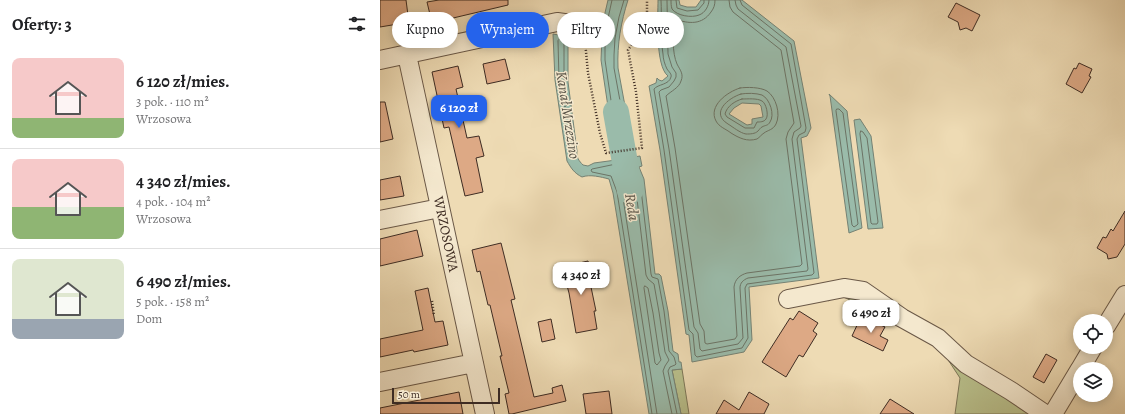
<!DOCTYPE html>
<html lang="pl">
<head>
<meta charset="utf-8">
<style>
	body { margin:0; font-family:Alegreya,serif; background:#f6f6f6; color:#202124; height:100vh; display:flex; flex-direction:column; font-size:15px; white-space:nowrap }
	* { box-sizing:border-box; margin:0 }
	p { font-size:13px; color:#757577 }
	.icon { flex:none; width:22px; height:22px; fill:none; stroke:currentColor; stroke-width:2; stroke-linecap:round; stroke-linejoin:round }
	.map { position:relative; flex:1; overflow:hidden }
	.drawer { display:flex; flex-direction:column; background:#fff; width:380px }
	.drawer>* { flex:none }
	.guide { position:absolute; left:12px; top:12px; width:380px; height:36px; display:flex; gap:8px }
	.tools { position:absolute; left:693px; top:314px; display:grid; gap:8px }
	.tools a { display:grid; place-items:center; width:40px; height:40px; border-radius:50%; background:#fff; box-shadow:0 2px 10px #0003; font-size:20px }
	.scale { position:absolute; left:12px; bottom:10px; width:108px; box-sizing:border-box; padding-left:4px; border:2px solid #3e2c23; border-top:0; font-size:11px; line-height:14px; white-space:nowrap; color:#3e2c23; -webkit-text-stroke:3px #f4e8ce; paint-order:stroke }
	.price { position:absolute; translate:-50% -34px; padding:0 9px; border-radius:8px; background:#fff; color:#222; font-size:13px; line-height:26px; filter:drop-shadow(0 1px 2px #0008) }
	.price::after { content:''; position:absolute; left:50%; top:24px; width:12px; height:9px; margin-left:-6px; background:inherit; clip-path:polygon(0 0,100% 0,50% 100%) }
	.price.on { background:#2563eb; color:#fff }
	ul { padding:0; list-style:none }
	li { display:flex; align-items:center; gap:12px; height:100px; padding:0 12px }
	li+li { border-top:1px solid #e0e0e0 }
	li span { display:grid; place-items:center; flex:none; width:112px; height:80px; border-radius:8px; color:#555 }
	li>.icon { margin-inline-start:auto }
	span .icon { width:48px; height:48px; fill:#fffc; stroke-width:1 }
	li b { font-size:17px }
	h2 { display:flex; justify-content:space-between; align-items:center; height:48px; padding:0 12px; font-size:17px }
	.tag { padding:0 14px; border-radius:18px; background:#fff; box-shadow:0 2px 10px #0003; font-size:14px; line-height:36px }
	.tag.on { background:#2563eb; color:#fff }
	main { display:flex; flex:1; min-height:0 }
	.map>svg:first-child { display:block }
</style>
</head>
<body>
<main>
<section class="drawer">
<h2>Oferty: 3<svg class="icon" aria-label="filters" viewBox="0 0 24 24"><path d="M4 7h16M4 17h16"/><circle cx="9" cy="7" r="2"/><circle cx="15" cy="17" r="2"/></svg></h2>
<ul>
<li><span style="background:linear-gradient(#f6c9c9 75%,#8fb573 0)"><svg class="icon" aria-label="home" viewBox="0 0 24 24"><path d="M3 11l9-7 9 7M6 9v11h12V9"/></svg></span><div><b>6 120 zł/mies.</b><p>3 pok. · 110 m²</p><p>Wrzosowa</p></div></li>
<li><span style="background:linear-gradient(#f6c9c9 60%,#8fb573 0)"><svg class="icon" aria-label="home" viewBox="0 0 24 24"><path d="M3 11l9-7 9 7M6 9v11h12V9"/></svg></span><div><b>4 340 zł/mies.</b><p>4 pok. · 104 m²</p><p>Wrzosowa</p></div></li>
<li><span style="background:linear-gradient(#dfe7d0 75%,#9aa5b1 0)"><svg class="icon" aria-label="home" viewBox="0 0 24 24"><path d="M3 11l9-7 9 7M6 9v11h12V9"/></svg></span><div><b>6 490 zł/mies.</b><p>5 pok. · 158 m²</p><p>Dom</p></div></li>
</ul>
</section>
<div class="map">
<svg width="745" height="414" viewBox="0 0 745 414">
	<rect width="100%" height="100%" fill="#eedbb4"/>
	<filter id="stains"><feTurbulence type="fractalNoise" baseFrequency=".005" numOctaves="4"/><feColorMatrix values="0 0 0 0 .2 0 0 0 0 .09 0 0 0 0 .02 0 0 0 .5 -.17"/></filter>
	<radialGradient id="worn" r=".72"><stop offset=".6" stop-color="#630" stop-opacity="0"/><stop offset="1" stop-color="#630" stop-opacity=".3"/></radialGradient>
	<!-- green -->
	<path fill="#b9c08c" stroke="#7c7658" d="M463,292H471L482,295L514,316L560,345L575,359L592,372L609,381L644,404L652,414H575L580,378L559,346L460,295L451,297L449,301L446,299L449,295Z
		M302,369L309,414H301L292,370Z"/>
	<!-- water -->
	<path fill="#9abbaa" stroke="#758274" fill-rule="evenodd" d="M228,0H248C241,22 237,44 238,68L252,144L234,147L221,60L222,35H221L224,17Z
		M278,0H299L300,5L307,7H316L321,0H362L414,41L431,128L427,136L421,138L439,278L369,287L372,340L364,352L312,362L309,335L306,334L280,150L269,86L276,83L277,78L279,80L282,81L288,76C275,66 278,16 278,0ZM362,103L379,104L381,106L383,117L372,119V124L367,125L349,114L354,108Z
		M173,34L184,36L188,38V82L197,151C196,157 199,161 203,165L208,166L214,163L236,160V158L254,155V157L260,156L262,166L259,167L264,179L275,274H279L281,276L288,311L293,351L298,354L299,362H301L302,369L292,370L301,414H269L233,193L229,179C221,177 210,174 202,177C194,173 191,168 187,161L175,80Z
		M449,94L467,111L482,228L469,233L450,96Z
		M480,119L491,136L503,228L488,229L474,120Z"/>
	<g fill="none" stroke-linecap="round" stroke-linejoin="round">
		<!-- shore -->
		<path stroke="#6c7466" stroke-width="1" d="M232,0L225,32V60L237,141L239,143L245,141L247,139L234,68V55L235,38L239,17L244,0
			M281,0C282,18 280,36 283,54C283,59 285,65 287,69C289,72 292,74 291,77C289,85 278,84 274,89L284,150L309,330L313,334L315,355L317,357L362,348L368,338L365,288L367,284L432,275L434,273L417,139L419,135L425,132L426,128L411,44L362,5L360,0
			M287,0L288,54L292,67L296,73V77L294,81L289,87L281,90L279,92L289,149L314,327L318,333L320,349L322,351L358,344L363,338L360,288C360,283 363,280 368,278L427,271L428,269L412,139L414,132L420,128L421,126L406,47L358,9L356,5L355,0
			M291,0C291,3 291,6 292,9C297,16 312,18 319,15C325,13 329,6 329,0
			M296,0L297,8L307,11L318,10L324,3V0
			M335,0C335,5 334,8 331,12C322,25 309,24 295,19L293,20C293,33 292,53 297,64C300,70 304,74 301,81C299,88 291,91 286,96L295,148L320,324L324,331L325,343L327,344L355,339L357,336L354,287C355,279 360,275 367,273L420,266L422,264L406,139L408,132L414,123L401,50L353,12L350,7L349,0
			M180,39L183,40L184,42V82L187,105L185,107L183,105L179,80L178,41Z
			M360,88C367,87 380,87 387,91C396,97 401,114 396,124C393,130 388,130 384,133C381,135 380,137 377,139C367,142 359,138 351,133C346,129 339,127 336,121C328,106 347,92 360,88Z
			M361,94C367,93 376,93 382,95C390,99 395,115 390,122C388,126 385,125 382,127C380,128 380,129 378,131C375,134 370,134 366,134C360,133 353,127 348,124C330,113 348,98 361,94Z
			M362,99C368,99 377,98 382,101C386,103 389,115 386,119C384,122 380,122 377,122L374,128H365L347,117L345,114C347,106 355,101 362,99Z
			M457,109H459L463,113L478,224L477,225L474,227L472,225L456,111Z
			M481,131L483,132L487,138L498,222L497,224H492L491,223L480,134Z
			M265,286L268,288L273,313L279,353L281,360L277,365L275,363L264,288Z
			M272,414L237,192L231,176L212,172L211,170L212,169L236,164L240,162L251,160L256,161L257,163L256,169L260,181L271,274L272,277L278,279L284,311L289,351L294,357L296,364L295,365L290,367L288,371L297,414
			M277,414L242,192L238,176L235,171C237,167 244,166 248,165L250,167L255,182L266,275L268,279L274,284L279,312L285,352L289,360L285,366L283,371L292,414"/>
		<!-- river -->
		<path stroke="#9abbaa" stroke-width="26" d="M236,112L250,191"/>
	</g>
	<!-- building -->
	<path fill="#dda985" stroke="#3e2c23" d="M0,0H26L29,23L12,25L0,27Z
		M59,0H128V5L52,23L47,2Z
		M576,3L600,15L592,31L586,28L580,30L578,22L568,17Z
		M125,59L130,79L107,84L103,64Z
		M699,63L712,69L709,76L711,77L702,93L686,84L694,68L696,69Z
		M78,66L83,87L76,89L87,138L99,136L104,156L96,158L103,192L85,196L69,127L64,128L52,72Z
		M0,102H5L13,139L0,142Z
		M20,176L24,196L0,200V180Z
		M745,211V244L737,257L728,259L727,254L717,248L723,237L726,238L731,229L733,231Z
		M37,230L43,256L0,266V239Z
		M121,243L135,299L131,300L154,397L173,393L172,388L182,385L186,401L132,414H129L125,394L129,393L120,356H122L110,305H108L100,271L97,272L92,250Z
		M208,261L214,287H211L216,311H214L217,329L196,333L189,293L182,267Z
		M48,288L55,322L63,321L68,345L34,352L33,350L0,357V339L43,330L35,291Z
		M419,311L438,323L433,331L437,334L423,357L419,355L406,377L382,362L410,318L413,320Z
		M486,318L505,327L500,336L508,340L503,351L472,336L479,321L483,323Z
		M171,319L175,339L162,342L158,322Z
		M666,354L677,360L664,383L653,377Z
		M229,391L232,414H206L203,394Z
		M79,392L83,414H0V408Z
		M369,392L389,404L384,414H336L344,400L359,410Z
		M510,399L534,414H500Z"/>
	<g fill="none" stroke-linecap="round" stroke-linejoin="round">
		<defs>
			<path id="minor" d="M27,55L105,414
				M0,60L177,22L205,26
				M0,220L60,208
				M408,299L464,288L483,291L522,318L558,338L586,364L631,391L665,414
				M726,326L745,295
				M700,369L713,347
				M0,382L94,363
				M673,414L700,369"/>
		</defs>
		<!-- minor casing -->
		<use href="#minor" stroke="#6a5847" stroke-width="20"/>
		<!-- path -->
		<path stroke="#3e2c23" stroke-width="2.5" stroke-dasharray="1 2" stroke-linecap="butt" d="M205,41L208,73L220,133L226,153L262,148L256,92L248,50L267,23V0
			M52,301L54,315"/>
		<!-- minor -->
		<use href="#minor" stroke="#f4e8ce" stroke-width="18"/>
	</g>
	<g text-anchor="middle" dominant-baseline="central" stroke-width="3" stroke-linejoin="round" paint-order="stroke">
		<!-- street labels -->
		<g font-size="14" fill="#3e2c23" stroke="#f4e8ce">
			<text transform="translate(66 234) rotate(78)">WRZOSOWA</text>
		</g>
		<!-- water labels -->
		<g font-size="15" font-style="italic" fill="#555045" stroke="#f4e8ce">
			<text transform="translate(188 115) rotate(81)">Kanał Mrzezino</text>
			<text transform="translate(252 207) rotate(81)">Reda</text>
		</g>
	</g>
	<rect width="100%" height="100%" filter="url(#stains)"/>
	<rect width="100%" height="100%" fill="url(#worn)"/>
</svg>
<div class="tools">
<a><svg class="icon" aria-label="locate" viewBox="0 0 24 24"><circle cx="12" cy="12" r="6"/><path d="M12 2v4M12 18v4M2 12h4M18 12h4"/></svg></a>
<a><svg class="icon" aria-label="layers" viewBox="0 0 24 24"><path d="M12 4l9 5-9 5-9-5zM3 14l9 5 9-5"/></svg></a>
</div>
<div class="scale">50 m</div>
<b class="price on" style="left:79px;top:129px">6 120 zł</b>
<b class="price" style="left:201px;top:296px">4 340 zł</b>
<b class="price" style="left:491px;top:334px">6 490 zł</b>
<div class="guide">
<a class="tag">Kupno</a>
<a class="tag on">Wynajem</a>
<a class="tag">Filtry</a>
<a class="tag">Nowe</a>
</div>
</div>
</main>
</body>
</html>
